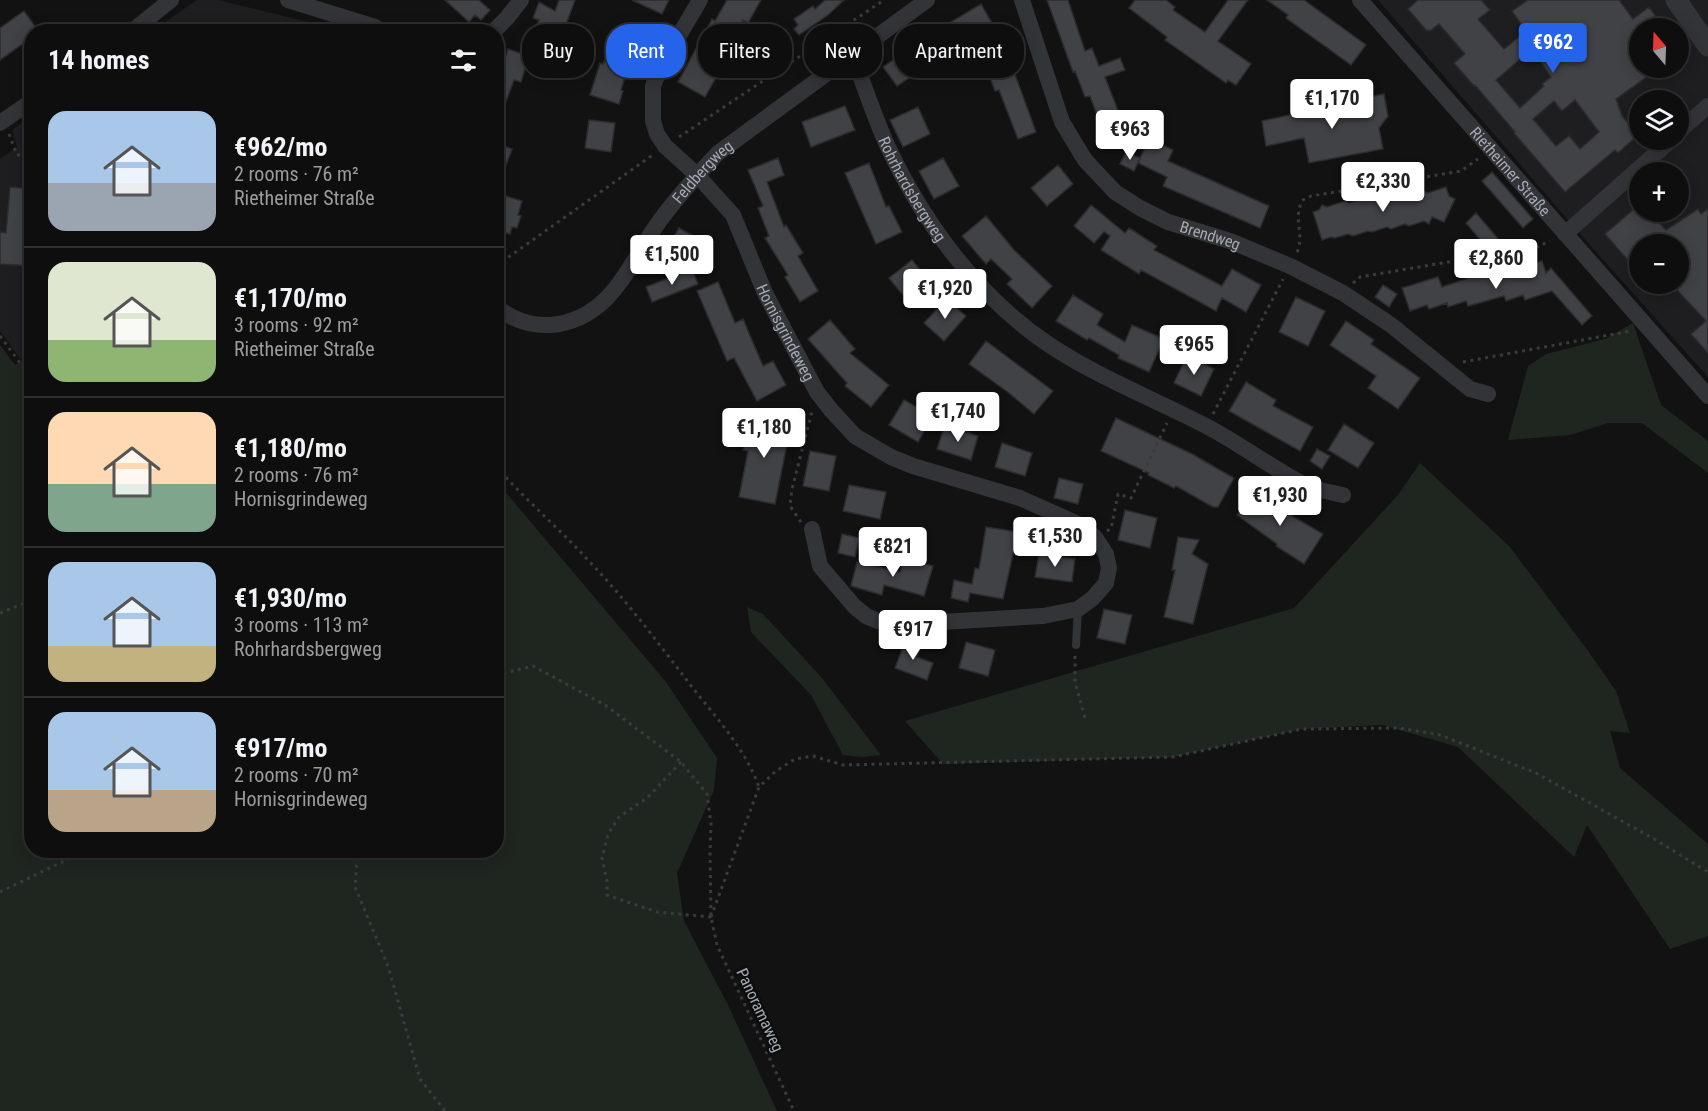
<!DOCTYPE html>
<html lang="en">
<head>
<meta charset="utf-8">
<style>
	body { margin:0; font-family:"Roboto Condensed",sans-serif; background:#171717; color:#f1f3f6; height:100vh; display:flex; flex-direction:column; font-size:22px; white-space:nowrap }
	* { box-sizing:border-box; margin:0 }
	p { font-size:20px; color:#9b9c9e }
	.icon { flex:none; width:33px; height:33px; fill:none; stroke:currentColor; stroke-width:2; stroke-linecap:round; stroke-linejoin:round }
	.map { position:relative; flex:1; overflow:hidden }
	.side { position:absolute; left:24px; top:24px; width:480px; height:834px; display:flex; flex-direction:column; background:#0e0e0e; border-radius:24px; box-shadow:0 3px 15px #0003,0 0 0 2px #2e2e2e }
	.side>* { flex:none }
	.top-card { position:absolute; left:522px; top:24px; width:570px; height:54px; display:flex; gap:12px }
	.needle { width:39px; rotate:341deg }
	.tools { position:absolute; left:1629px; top:18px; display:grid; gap:12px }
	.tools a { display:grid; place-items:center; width:60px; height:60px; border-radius:50%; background:#0e0e0e; box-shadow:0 3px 15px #0003,0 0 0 2px #2e2e2e; font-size:30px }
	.price { position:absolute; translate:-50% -51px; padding:0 14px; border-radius:6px; background:#fff; color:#222; font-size:20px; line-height:39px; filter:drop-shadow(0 2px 3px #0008) }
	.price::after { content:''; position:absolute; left:50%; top:36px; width:18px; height:14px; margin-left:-9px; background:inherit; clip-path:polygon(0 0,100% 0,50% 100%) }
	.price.active { background:#2563eb; color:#fff }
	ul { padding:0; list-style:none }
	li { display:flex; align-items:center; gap:18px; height:150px; padding:0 24px }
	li+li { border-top:2px solid #2e2e2e }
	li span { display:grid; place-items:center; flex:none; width:168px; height:120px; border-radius:18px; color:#555 }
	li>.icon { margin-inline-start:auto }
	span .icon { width:72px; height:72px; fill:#fffc; stroke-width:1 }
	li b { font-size:26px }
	h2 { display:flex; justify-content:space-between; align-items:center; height:72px; padding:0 24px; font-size:26px }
	.chip { padding:0 21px; border-radius:24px; background:#0e0e0e; box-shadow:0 3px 15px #0003,0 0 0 2px #2e2e2e; font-size:21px; line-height:54px }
	.chip.active { background:#2563eb; color:#fff }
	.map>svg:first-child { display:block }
</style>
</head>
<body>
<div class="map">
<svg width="1708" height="1111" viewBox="0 0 1708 1111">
	<rect width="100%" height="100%" fill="#121213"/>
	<!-- built -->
	<path fill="#1e1e20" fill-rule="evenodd" d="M197,0H218L316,24L314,32L152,31Z
		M1378,0H1708V377L1582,236ZM1640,28H1678V68H1640ZM1640,100H1678V140H1640ZM1640,172H1678V212H1640ZM1640,244H1678V284H1640Z
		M31,116L32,356L22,361L0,331V159L17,147L12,130Z"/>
	<!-- green -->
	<path fill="#1f2620" d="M1633,323L1661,405L1708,441V473L1642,423H1608L1570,435L1508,440L1528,366L1546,354L1605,339Z
		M0,345L15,365L31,356L32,850H496L497,482L666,682L717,758L714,790L677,873L684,921L727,1003L777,1111H0Z
		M1420,463L1509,546L1586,648L1616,691L1630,733L1610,731L1620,768L1708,844V936L1670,949L1587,825L1574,857L1458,747L1382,725L1302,729L1173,757L943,764L905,721L1294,608L1398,495Z
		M747,607L763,614L822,678L881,755L862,757L843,755L811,695L751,632Z"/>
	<!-- building -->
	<path fill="#414246" stroke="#2c2c2f" stroke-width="1.5" fill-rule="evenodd" d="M445,0H479L490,10L481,20L475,15L469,22Z
		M559,0H575L563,33L568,45L566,50L560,53L545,49L544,52L529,46L539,20L533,18L539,2L555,11Z
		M632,0H669L662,14Z
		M727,0H761L748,23L743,20L712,73L717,76L705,97L678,82L712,19L715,21Z
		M825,0H844L828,15L799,35L794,29L798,25L794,19L813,6L815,9Z
		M1047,0H1068L1085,51L1092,48L1099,66L1120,58L1125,70L1105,77L1119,113L1099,121L1090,96L1085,97L1075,71L1073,72Z
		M1135,0H1166L1175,7L1173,10L1205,32L1228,0H1248L1218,41L1251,64L1236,85L1228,80L1226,83L1165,40L1167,37L1129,8Z
		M1267,0H1304L1366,45L1351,65L1286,18L1288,15Z
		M1418,0H1481L1490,10L1478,19L1504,49L1526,31L1512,11L1528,0H1619L1633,19L1649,7L1664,28H1640V49L1633,54L1640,64V68H1642L1648,76L1616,99L1622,116L1638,135L1618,153L1615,150L1565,192L1514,133L1515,132L1475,85L1474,86L1454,63L1465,54L1439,24L1430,31L1429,30L1427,31L1408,9ZM1532,49L1551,77L1542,84L1544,86L1520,108L1496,80ZM1575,100L1599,132L1580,149L1569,136L1556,146L1533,119L1554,101L1562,111Z
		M981,4L992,23L957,43L946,25Z
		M24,11L39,32H32V54L24,43L0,60V28Z
		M622,24L642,34L641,36L651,41L641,63L631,58L621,90L623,91L619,104L590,95L600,63L603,64Z
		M920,42L933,62L897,86L883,67Z
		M508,49L529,56L521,82L514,80L498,124H496V84Z
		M1009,58L1036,132L1018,139L999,90L995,91L986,67Z
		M1384,94L1388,116L1379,128L1383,149L1309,163L1304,138L1266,146L1262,121L1299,113V110L1322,105L1324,116L1355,110L1364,98Z
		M845,106L855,130L811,147L802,122Z
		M918,107L930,134L903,147L890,120Z
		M589,120L615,123L611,152L585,148Z
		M1149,138L1173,150L1168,161L1269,206L1260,228L1163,186L1167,177L1138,163Z
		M496,143L512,149L498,187H496Z
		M1126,152L1140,158L1134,171L1120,164Z
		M778,158L784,175L767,182L784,227L786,225L803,253L798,256L818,291L800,302L785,277L788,275L765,238L769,236L758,208L763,206L748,170Z
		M943,158L959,186L934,199L919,171Z
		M869,163L886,207L889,206L902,232L876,244L845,173Z
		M1058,165L1073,184L1047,206L1031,188Z
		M1492,172L1533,219L1523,228L1482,181Z
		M10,187L32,189V266L0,264V232L6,233Z
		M1446,187L1449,196L1455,199L1444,222L1432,217L1429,224L1424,221L1409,226L1405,224L1391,229L1387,227L1372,232L1368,231L1353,236L1348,234L1335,238L1331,237L1322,240L1313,212L1319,210L1322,205L1327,207L1345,201L1349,203L1363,198L1367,200L1400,192L1405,194L1420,189L1428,193Z
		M496,193L522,201L518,215L521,216L517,228L512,227L510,234L496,230Z
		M1640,204V212H1649L1666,230L1698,209L1701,214L1708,209V353L1691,334L1706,321L1678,291V244H1640V249L1627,259L1605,234Z
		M1091,205L1125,233L1129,228L1157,246L1154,250L1222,286L1232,269L1261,285L1246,312L1222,298L1216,311L1141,270L1139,274L1101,250L1110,236L1104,232L1094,243L1074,226Z
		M1476,213L1499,240L1488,249L1466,223Z
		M986,216L1014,250L1052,286L1032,308L1007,284L1012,279L991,259L986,264L962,236Z
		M679,228L702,241L686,267L664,253Z
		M912,260L934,287L911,305L889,278Z
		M1542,261L1546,273L1551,268L1592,316L1582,325L1552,291L1525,300L1523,295L1506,301L1504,296L1468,306L1466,301L1448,307L1447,303L1429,309L1427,305L1410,311L1402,288L1438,277L1442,287L1495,269L1496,273L1514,267L1515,270Z
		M692,269L698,284L652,302L646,287Z
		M718,282L735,323L743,319L763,366L773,361L786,385L757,401L734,358L727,361L697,291Z
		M1383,285L1397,294L1389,307L1375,297Z
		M1073,295L1103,314L1097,325L1125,342L1132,325L1164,339L1149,372L1118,358L1119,355L1089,338L1087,340L1056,321Z
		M1296,297L1325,311L1308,346L1279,332Z
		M946,299L966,316L944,341L924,323Z
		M830,320L855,349L850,353L889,385L871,407L845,386L847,383L808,339Z
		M1346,321L1374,340L1371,344L1420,378L1398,409L1368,388L1376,376L1330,345Z
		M986,341L1053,391L1034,414L1009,393L969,364Z
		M1187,355L1214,369L1201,396L1174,383Z
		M1246,382L1276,400L1273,406L1313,427L1300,451L1229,411Z
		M904,400L933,416L918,442L889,425Z
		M751,415L791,424L775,504L739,497L748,451L743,450Z
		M1116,418L1192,454L1234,478L1218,507H1213L1176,486L1174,488L1148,475L1149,473L1101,451Z
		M1344,424L1374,443L1358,468L1328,450Z
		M945,425L978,436L971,460L937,449Z
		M1002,443L1032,453L1025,476L995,467Z
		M1317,449L1330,456L1322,469L1310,461Z
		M810,451L836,456L829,491L803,486Z
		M1059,478L1083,484L1078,504L1054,498Z
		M849,485L886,492L880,519L843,511Z
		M1255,489L1294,517L1323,534L1304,564L1276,546L1277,544L1237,515Z
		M1125,510L1157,518L1150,548L1118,540Z
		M986,527L1018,532L1003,599L970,593L968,602L951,598L954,580L972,584L975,568L979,569Z
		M842,534L859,538L855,557L838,553Z
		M1178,537L1199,540L1192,554L1208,564L1193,624L1164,617L1175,570H1172Z
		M1039,554L1075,559L1072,582L1035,577Z
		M904,558L933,566L924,596L884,585L882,595L851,586L857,562L900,572Z
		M1104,609L1132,615L1125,644L1097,638Z
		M906,639L922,645L917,657L933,663L927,680L895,668Z
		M966,642L995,650L988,676L959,668Z"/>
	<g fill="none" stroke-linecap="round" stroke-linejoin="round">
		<!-- path -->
		<path stroke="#3a3b3f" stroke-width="3" stroke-dasharray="3 4.5" stroke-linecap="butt" d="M9,134L17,155L32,154
			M679,137L884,0
			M1297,252C1305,235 1292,216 1303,200L1311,196L1461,171L1478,159
			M496,266L654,154
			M1353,283L1360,277L1537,247L1550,241
			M0,336L32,379
			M1463,362L1631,331
			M1213,414L1283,279
			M496,466C524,499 557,526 586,558C626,599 661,647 696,692C720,722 746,751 759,787
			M801,522L790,506L792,489L812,411
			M1107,531L1111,529L1118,494L1131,498L1167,423
			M0,613L32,600
			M1075,656V682L1086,722
			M496,675L533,666L605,705L681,762L707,794L711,824L710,852L711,917L717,945L794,1111
			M681,762L647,798L619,817L608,834L602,858L607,881V895L657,912L711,917
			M358,850L355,887L388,966L420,1079L445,1111
			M0,892L87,850
			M711,917L759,787L776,771L795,759L813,756L843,765L1173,757L1302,729L1399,728L1440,735L1536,773L1656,840L1708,872"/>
		<!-- service -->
		<path stroke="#333438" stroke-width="8" d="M1076,645L1078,609"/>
		<!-- minor -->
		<g stroke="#333438" stroke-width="16">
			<path d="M288,0L375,27L383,32"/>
			<path id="s1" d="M700,0L661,66L653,86V121L657,134L665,146L697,175L733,215L765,293L817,392L831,410L855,436L891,457L913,466L1020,498L1078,524L1095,537L1106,554L1109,568L1106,583L1093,598L1078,609L1043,616L907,624L878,621L866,616L854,606L820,566L812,529"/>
			<path id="s2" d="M1022,0L1062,122L1085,160L1115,192L1140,208L1168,222L1230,241L1290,266L1343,293L1391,325L1470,389L1488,394"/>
			<path id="s3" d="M1360,0L1708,396"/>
			<path d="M131,32L171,0"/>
			<path d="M493,32L507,18L521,0"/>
			<path id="s4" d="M853,56C864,85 874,116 887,145C923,222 977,296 1048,344C1097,377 1154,399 1206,426C1239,443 1270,467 1303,484C1315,490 1330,492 1343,495"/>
			<path d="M0,123L32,101"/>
			<path d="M1678,132L1708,106"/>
			<path d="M1565,234L1671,140"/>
			<path id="s5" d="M496,306C511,320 532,326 551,325C613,319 629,262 661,219C679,195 698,174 718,153L927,0"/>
		</g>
		<!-- tertiary -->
		<path stroke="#333438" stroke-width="21" d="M1676,0L1708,46"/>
	</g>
	<g text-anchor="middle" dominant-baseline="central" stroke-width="5" stroke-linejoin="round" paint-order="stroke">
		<!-- street labels -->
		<g font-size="16" fill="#a5a9b3" stroke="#0d0d0e">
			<text stroke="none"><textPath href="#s3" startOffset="228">Rietheimer Straße</textPath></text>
			<text stroke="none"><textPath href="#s5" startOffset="282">Feldbergweg</textPath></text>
			<text stroke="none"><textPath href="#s4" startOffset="146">Rohrhardsbergweg</textPath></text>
			<text stroke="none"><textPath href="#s2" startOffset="322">Brendweg</textPath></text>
			<text stroke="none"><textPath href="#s1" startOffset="387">Hornisgrindeweg</textPath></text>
			<text transform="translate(760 1010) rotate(65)">Panoramaweg</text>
		</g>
	</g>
</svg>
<div class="tools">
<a><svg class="needle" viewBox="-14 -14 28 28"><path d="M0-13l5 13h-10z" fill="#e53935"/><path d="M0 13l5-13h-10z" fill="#9b9c9e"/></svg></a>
<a><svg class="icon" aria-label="layers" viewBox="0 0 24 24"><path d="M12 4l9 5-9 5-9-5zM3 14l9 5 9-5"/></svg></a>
<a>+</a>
<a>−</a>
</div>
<b class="price active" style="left:1553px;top:74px">€962</b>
<b class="price" style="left:1332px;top:130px">€1,170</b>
<b class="price" style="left:1130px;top:161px">€963</b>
<b class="price" style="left:1383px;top:213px">€2,330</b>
<b class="price" style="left:672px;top:286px">€1,500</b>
<b class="price" style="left:1496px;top:290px">€2,860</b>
<b class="price" style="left:945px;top:320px">€1,920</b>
<b class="price" style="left:1194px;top:376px">€965</b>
<b class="price" style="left:958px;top:443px">€1,740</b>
<b class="price" style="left:764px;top:459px">€1,180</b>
<b class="price" style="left:1280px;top:527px">€1,930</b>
<b class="price" style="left:1055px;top:568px">€1,530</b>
<b class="price" style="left:893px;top:578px">€821</b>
<b class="price" style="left:913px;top:661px">€917</b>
<div class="top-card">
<a class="chip">Buy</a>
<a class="chip active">Rent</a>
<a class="chip">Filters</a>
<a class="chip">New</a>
<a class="chip">Apartment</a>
</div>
<section class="side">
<h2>14 homes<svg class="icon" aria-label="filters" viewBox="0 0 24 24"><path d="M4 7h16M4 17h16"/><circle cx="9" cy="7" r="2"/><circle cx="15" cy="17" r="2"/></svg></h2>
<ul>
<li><span style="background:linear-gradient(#a9c7e8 60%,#9aa5b1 0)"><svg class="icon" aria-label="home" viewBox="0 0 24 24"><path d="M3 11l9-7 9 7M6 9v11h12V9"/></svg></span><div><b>€962/mo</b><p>2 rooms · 76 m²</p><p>Rietheimer Straße</p></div></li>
<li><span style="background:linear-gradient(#dfe7d0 65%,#8fb573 0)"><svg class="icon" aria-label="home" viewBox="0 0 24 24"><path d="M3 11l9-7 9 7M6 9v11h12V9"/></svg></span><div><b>€1,170/mo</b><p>3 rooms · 92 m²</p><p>Rietheimer Straße</p></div></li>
<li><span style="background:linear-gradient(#ffd9b3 60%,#7fa58c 0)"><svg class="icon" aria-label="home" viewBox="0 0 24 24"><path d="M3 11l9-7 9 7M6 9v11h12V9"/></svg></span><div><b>€1,180/mo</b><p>2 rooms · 76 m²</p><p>Hornisgrindeweg</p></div></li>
<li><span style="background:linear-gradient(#a9c7e8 70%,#c2b280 0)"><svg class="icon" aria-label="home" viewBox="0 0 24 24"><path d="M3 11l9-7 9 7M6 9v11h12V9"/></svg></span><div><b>€1,930/mo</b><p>3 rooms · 113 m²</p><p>Rohrhardsbergweg</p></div></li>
<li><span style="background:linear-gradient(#a9c7e8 65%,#b9a48a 0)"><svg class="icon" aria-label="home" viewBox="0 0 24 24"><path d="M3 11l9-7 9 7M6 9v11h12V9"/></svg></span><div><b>€917/mo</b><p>2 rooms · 70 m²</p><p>Hornisgrindeweg</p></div></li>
</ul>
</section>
</div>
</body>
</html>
